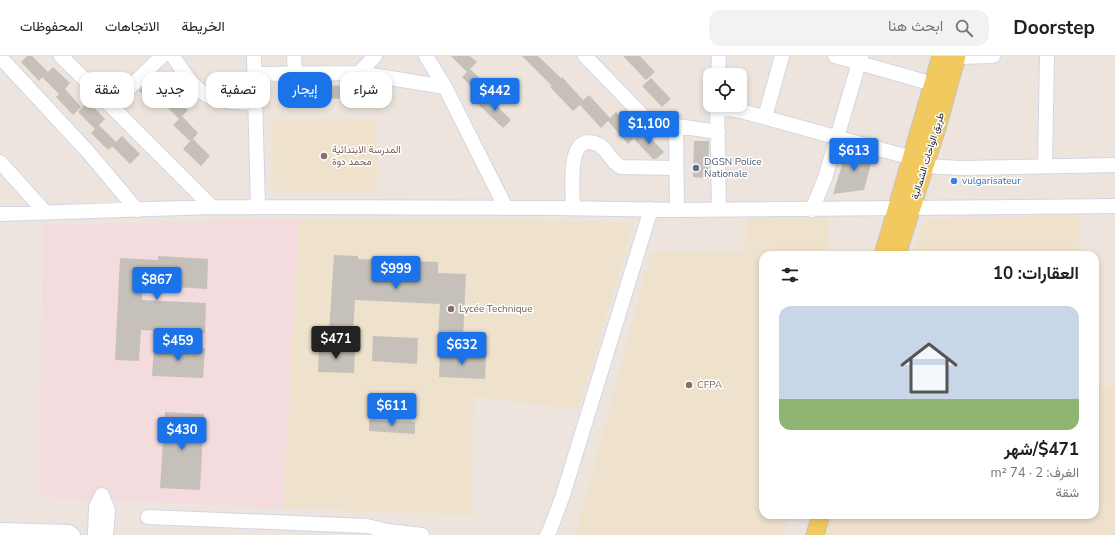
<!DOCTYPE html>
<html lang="ar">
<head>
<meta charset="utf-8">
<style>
	body { margin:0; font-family:"Nunito Sans",Vazirmatn,sans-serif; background:#f2f2f2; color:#202124; direction:rtl; height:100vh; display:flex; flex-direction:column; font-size:15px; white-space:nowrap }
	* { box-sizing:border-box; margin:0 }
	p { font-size:13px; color:#757577 }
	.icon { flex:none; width:22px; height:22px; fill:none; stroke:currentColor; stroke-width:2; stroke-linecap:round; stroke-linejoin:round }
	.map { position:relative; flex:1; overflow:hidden; direction:ltr }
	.side { position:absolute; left:759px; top:195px; width:340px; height:268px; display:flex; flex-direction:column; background:#fff; border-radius:12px; box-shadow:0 2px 6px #0003; direction:rtl }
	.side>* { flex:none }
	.top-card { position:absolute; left:12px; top:16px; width:380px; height:36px; direction:rtl; display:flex; gap:8px }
	.buttons { position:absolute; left:703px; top:12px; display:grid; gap:8px }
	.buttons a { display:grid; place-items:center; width:44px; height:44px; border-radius:8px; background:#fff; box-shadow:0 2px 6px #0003; font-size:20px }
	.price { position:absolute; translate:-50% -34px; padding:0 9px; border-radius:4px; background:#1a73e8; color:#fff; font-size:13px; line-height:26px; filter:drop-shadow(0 1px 2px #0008) }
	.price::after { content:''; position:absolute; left:50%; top:24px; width:12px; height:9px; margin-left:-6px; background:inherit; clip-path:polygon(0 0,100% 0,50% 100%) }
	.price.selected { background:#222; color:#fff }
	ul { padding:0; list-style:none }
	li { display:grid; align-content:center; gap:8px; height:212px; padding:0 20px }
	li+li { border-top:1px solid #e0e0e0 }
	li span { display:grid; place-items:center; height:124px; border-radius:12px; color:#555 }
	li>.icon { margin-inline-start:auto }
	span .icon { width:72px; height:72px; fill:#fffc; stroke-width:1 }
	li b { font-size:17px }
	h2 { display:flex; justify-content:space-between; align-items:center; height:48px; padding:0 20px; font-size:17px }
	.chip { padding:0 14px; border-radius:12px; background:#fff; box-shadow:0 2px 6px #0003; font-size:14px; line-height:36px }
	.chip.selected { background:#1a73e8; color:#fff }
	header { display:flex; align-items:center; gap:24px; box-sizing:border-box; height:56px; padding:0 20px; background:#fff; border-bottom:1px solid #e0e0e0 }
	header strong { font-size:19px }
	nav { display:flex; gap:22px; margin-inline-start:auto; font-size:14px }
	.search { width:280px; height:36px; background:#f2f2f2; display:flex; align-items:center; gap:10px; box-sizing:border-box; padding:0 14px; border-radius:12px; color:#757577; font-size:15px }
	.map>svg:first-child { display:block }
</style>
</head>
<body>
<header>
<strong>Doorstep</strong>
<div class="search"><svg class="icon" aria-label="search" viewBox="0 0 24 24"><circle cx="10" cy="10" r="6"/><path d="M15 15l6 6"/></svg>ابحث هنا</div>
<nav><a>الخريطة</a><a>الاتجاهات</a><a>المحفوظات</a></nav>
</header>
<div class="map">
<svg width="1115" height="479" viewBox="0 0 1115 479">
	<rect width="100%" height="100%" fill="#ede5dd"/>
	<!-- education -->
	<path fill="#eee2cd" d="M376,64L377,135L273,136L272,65Z
		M1079,159L1080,199H911L920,171L932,162Z
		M830,161L826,178L830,185L826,199H763V459H790L784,479H576L651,196L744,197L747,162Z
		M299,163L634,166L579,353L474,341L471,459L283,452Z
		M1095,330H1115V479H826L831,459H1095Z"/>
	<!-- medical -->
	<path fill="#f4dbdd" d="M299,163L283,452L39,441L43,169Z"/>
	<!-- building -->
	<path fill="#c5c0b9" d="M27,0H32L48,16L53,11L70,27L65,33L81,51L73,59L56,41L59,38L42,21L39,25L21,6Z
		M451,0H470L477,6L470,13L492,34L483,43L462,21L467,16Z
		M522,0H538L561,22L562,21L583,44L589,39L610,62L616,56L637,79L628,88L608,65L601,72L580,49L573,55L550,31L552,30Z
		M623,0H640L655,16L646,24Z
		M651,22L671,43L662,51L642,30Z
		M147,26L163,42L155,50L139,35Z
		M284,29L362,30V43L283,42Z
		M169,36L188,54L179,63L161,45Z
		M487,40L511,64L503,72L479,49Z
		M88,45L105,63L99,69L116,86L122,80L140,98L130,108L112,90L114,89L108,94L91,77L95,73L78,56Z
		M182,60L198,77L193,83L210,100L201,110L183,93L192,83L190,85L173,69Z
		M643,74L664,96L656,103H653L634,83Z
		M694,85H709L708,122L693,121Z
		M847,93L873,100L864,134L833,138Z
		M334,199L358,200V203L438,206V217L466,218L463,282L438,281L440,248L355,244L353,278L329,276Z
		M158,200L208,203L207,233L143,229L142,244L206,247L205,277L141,274L139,305L115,304L120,202L158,204Z
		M373,280L418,282L417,308L372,305Z
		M154,290L205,292L203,322L152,320Z
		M319,291L355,293L354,317L318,316Z
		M440,297L486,299L485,323L439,321Z
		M165,356L204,358L200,434L160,432Z
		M369,364L415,366V378L369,375Z"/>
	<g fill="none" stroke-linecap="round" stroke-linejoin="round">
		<defs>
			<path id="minor" d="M61,0L212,151
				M173,0C199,41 208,47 257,47
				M254,0L258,151
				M294,0L295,18
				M426,0L445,31L506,152
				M585,0L644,61L663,68L718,76
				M835,0L933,28
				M0,1L89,97L137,154
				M957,1L993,0
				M359,17L445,31
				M255,18L359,17L375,0
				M718,19L719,0
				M717,49L719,154
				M111,50L162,0
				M717,55L729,53L741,55L912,102
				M765,61L782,0
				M676,70L677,154
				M0,106L45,156
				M925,110L961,112L1115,109
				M1045,110L1047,0
				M573,152C573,135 565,72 599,89C608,93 610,106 621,111L676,112
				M812,154L825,122L861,0
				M0,158L212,151L558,152L677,154L1115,150
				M148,461L367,470L388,475L422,479
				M0,474L69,476L73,479
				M95,479L96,451L102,439L108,454L106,479
				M547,479L550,474L563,439L651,153"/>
			<path id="major" d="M883,199L941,0
				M897,199L937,72L957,0
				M815,479L821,459"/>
		</defs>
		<!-- minor casing -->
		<use href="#minor" stroke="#d2d6e4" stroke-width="16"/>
		<!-- major casing -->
		<use href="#major" stroke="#c4c4c4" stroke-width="19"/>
		<!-- minor -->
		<use href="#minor" stroke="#fff" stroke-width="14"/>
		<!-- major -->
		<use href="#major" stroke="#f1c95e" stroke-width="17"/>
	</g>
	<!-- markers -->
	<g fill="#8d6e63" stroke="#fff" stroke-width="1.5">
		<circle cx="324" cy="100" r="4"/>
		<circle cx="451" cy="253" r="4"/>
		<circle cx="689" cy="329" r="4"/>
	</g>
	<circle fill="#5c6f8a" stroke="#fff" stroke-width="1.5" cx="696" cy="112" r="4"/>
	<circle fill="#3f7fe0" stroke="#fff" stroke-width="1.5" cx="954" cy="125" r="4"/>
	<g text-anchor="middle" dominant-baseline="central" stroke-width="3" stroke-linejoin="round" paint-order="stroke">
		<!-- education labels -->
		<g font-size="10" fill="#785e54" stroke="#fff" text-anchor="start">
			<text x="332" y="94">المدرسة الابتدائية<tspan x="332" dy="12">محمد دوة</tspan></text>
			<text x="459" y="253">Lycée Technique</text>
			<text x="697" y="329">CFPA</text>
		</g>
		<!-- street labels -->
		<g font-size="10" fill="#2b2b2b" stroke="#fff">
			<text transform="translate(928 100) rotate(-73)">طريق الواحات الشمالية</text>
		</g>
		<!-- service labels -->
		<g font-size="10" fill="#4e5e75" stroke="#fff" text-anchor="start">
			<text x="704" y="106">DGSN Police<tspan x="704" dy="12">Nationale</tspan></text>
		</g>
		<!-- shop labels -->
		<g font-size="10" fill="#366cbe" stroke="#fff" text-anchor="start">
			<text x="962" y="125">vulgarisateur</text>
		</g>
	</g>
</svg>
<div class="buttons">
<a><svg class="icon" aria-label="locate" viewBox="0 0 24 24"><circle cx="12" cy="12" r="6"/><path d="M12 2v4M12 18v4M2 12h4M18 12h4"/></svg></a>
</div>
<b class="price" style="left:495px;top:56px">$442</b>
<b class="price" style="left:649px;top:89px">$1,100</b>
<b class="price" style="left:854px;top:116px">$613</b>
<b class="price" style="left:396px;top:234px">$999</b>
<b class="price" style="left:157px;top:245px">$867</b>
<b class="price selected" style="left:336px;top:304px">$471</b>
<b class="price" style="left:178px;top:306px">$459</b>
<b class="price" style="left:462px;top:310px">$632</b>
<b class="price" style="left:392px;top:371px">$611</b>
<b class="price" style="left:182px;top:395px">$430</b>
<div class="top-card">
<a class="chip">شراء</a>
<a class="chip selected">إيجار</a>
<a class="chip">تصفية</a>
<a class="chip">جديد</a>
<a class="chip">شقة</a>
</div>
<section class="side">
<h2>العقارات: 10<svg class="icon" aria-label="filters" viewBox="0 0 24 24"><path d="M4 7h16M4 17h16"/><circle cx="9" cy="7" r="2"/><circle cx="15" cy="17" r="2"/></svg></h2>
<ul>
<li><span style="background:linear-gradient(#c9d6e8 75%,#8fb573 0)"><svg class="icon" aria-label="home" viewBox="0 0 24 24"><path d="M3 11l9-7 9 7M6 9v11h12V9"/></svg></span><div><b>$471/شهر</b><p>الغرف: 2 · 74 m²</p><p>شقة</p></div></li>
</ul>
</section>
</div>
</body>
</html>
